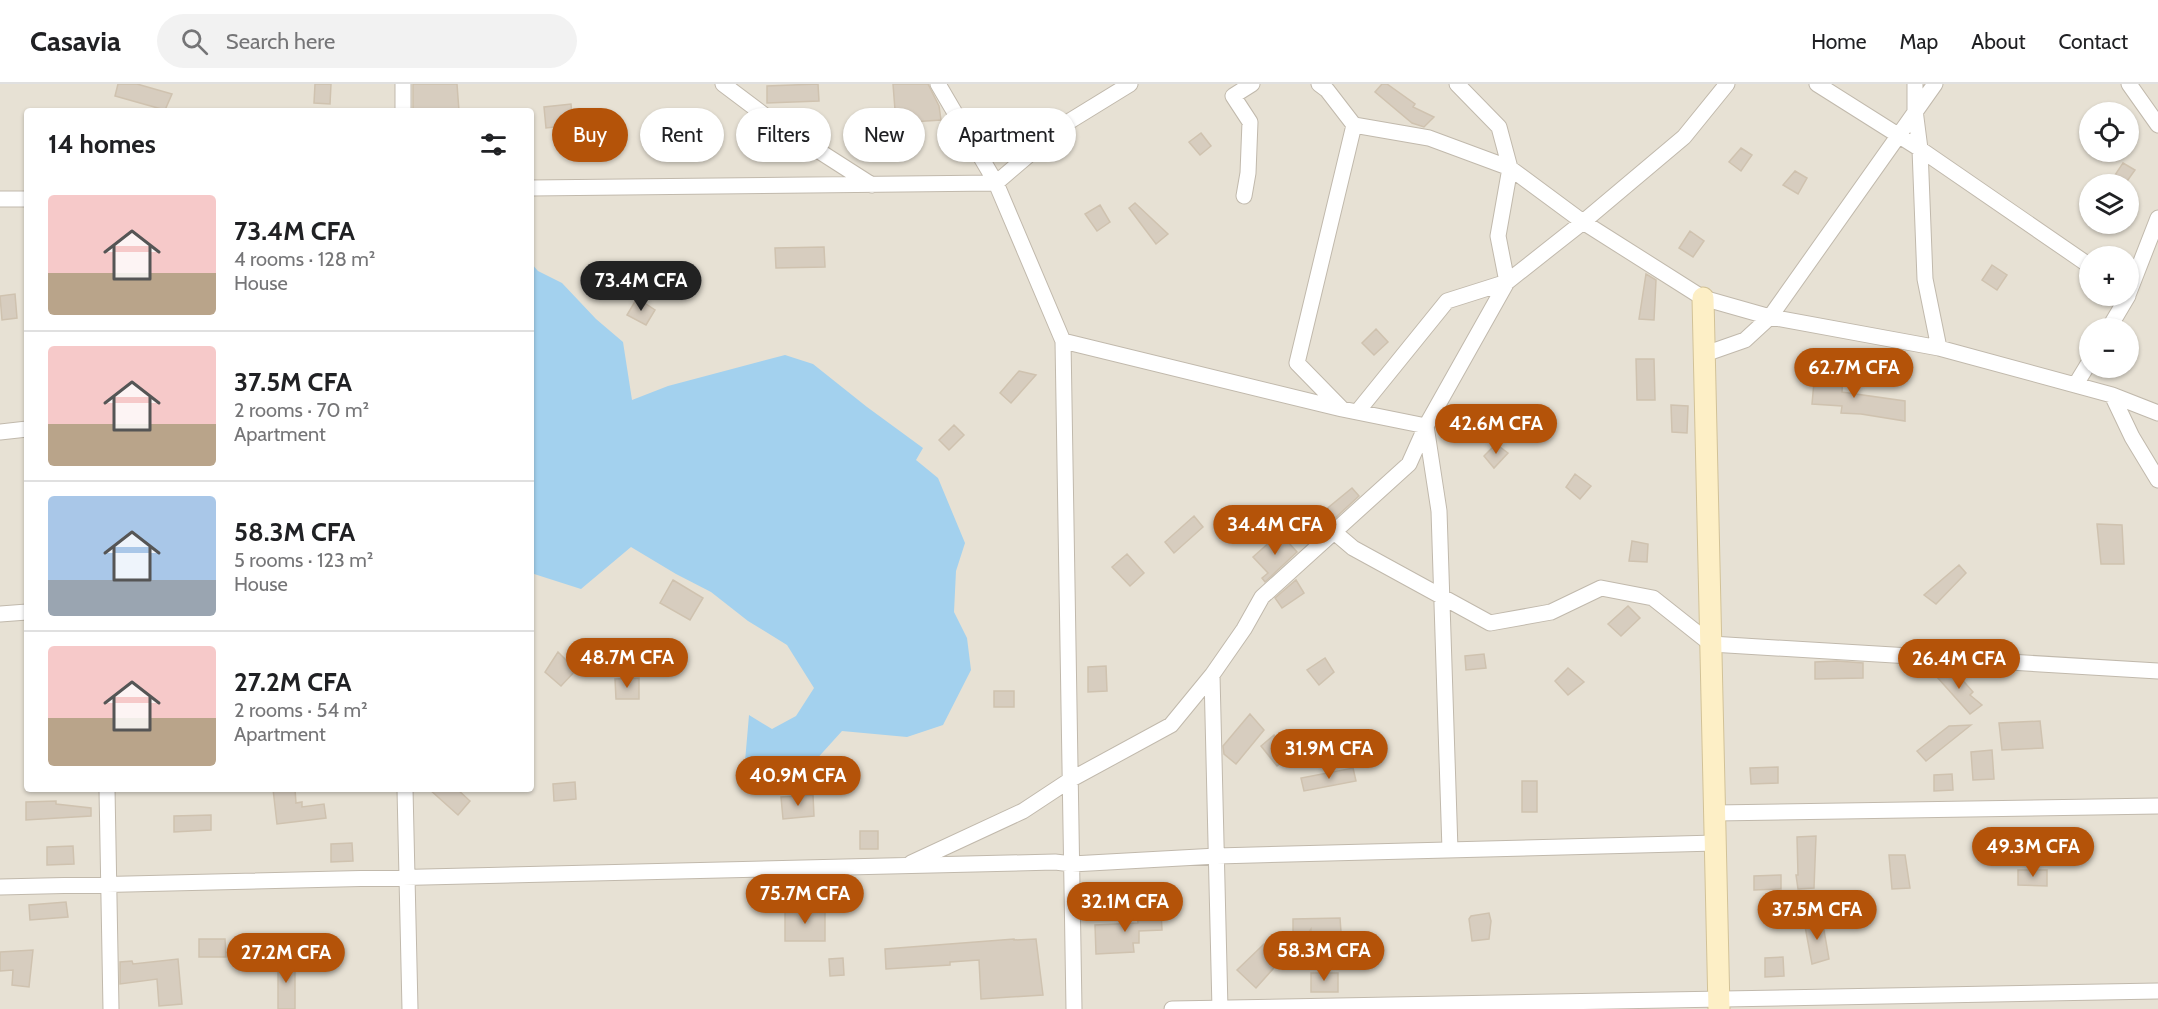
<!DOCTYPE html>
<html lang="en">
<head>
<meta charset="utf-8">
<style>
	body { margin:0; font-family:Cabin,sans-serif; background:#f2f2f2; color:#202124; height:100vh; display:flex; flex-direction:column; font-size:22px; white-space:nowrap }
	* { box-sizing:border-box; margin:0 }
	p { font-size:20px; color:#757577 }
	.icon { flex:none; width:33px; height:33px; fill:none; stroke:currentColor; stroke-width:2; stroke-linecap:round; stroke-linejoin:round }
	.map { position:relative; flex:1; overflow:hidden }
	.panel { position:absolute; left:24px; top:24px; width:510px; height:684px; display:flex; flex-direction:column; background:#fff; border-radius:6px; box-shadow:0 2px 4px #0004 }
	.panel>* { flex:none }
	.top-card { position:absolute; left:552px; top:24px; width:570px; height:54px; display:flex; gap:12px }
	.tools { position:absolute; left:2079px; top:18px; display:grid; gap:12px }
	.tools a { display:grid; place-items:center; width:60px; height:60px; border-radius:50%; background:#fff; box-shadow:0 2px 4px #0004; font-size:30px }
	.price { position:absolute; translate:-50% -51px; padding:0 14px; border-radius:21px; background:#b45309; color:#fff; font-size:20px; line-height:39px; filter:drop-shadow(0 2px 3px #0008) }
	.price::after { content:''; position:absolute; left:50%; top:36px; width:18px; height:14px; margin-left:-9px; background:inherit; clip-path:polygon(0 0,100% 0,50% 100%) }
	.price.current { background:#222; color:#fff }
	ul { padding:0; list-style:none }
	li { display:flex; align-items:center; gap:18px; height:150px; padding:0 24px }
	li+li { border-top:2px solid #e0e0e0 }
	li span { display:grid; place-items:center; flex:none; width:168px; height:120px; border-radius:6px; color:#555 }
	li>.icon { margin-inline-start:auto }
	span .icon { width:72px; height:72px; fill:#fffc; stroke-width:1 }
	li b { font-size:26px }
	h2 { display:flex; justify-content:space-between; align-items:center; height:72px; padding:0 24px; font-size:26px }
	.chip { padding:0 21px; border-radius:27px; background:#fff; box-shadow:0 2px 4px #0004; font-size:21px; line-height:54px }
	.chip.current { background:#b45309; color:#fff }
	header { display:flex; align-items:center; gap:36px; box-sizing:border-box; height:84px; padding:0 30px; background:#fff; border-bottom:2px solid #e0e0e0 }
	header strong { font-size:28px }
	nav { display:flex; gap:33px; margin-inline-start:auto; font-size:21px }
	.search { width:420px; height:54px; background:#f2f2f2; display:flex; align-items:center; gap:15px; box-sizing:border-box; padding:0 21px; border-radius:33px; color:#757577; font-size:22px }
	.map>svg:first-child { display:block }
</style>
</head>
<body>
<header>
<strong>Casavia</strong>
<div class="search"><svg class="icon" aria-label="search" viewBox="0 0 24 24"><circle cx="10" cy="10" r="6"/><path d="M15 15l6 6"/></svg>Search here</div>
<nav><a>Home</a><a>Map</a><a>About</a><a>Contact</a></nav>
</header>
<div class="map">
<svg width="2158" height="925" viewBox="0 0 2158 925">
	<rect width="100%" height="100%" fill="#f3efe6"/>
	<!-- residential -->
	<path fill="#e7e1d4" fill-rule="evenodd" d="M0,0H2158V925H0ZM27,27H531V705H27ZM2090,28H2128V68H2090ZM2090,100H2128V140H2090ZM2090,172H2128V212H2090ZM2090,244H2128V284H2090Z"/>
	<!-- water -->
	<path fill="#a3d1ee" d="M531,179L538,187L562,199L596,235L623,258L632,316L668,302L785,271L813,280L867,323L923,364L916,376L938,394L965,459L956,487L954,528L967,554L971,586L943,641L907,653L842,647L795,699L758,707L743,701L749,631L772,645L796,632L814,604L787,561L748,537L711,508L676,490L631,463L581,505L531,489Z"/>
	<!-- building -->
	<path fill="#d7cdbf" stroke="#cfc2af" stroke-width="1.5" d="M118,0H137L172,10L165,26L115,12Z
		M315,0H331L330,20L314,19Z
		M413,0H457L459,27H413Z
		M818,0L819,17L767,19V2Z
		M893,0H928L939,22L941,36L896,39Z
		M1382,0H1387L1415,20L1413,23L1434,33L1424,43L1412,39L1375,8Z
		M571,20L573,41L546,44L544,23Z
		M1201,49L1211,62L1200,71L1189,58Z
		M1741,64L1752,71L1741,87L1729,78Z
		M2123,79L2135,86L2125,100H2109Z
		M1795,87L1807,94L1798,110L1783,101Z
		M1135,119L1168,150L1156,160L1129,124Z
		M1100,121L1110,138L1097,147L1085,130Z
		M1690,147L1704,157L1693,173L1679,164Z
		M824,163L825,183L776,184L775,164Z
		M1992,181L2007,191L1997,206L1982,196Z
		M1646,190L1656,196L1654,236L1639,235Z
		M15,210L17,234L2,236L0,212Z
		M637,214L655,226L646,241L627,231Z
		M1376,245L1388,258L1374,271L1362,259Z
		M1636,275H1654L1655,316H1637Z
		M1019,287L1036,291L1011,319L1000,309Z
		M1815,287L1843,289L1842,308L1905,317V337L1861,330L1841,329L1842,322L1812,320Z
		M1671,321L1688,322L1687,349L1672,348Z
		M954,341L964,351L949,366L939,356Z
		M1496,360L1508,369L1494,384L1484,372Z
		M1575,390L1591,402L1580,415L1566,403Z
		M1352,404L1359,412L1333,436L1324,427Z
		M1194,432L1203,443L1174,469L1165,458Z
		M2097,440L2122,441L2124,480H2101Z
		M1280,449L1297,468L1265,498L1262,494L1268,489L1253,473Z
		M1632,457L1648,460L1647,478L1629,477Z
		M1127,470L1144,489L1130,502L1112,483Z
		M1959,481L1966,489L1936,520L1924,511Z
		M673,496L703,514L690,536L660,519Z
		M1296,496L1304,509L1282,524L1275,514Z
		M1628,522L1640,534L1621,552L1608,540Z
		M558,568L576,586L561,602L545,588Z
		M1484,570L1486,584L1466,586L1465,572Z
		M1325,574L1334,588L1319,601L1307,586Z
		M1837,577L1863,579V594L1815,595V578Z
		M1106,582L1107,607L1088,608V583Z
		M1568,584L1584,598L1568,611L1555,597Z
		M1947,584H1952L1973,608L1970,611L1982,621L1970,630L1937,593Z
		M639,594V615H616L615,595Z
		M994,607H1014V623H994Z
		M1250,630L1264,646L1236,680L1224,670L1223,662Z
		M2040,637L2043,664L2002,666L1999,639Z
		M1971,641L1926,677L1917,667L1949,642Z
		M1274,651L1291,671L1277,682L1261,662Z
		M1992,666L1994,695L1973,696L1971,668Z
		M1778,683V699L1751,700L1750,684Z
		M1353,684L1356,697L1304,707L1301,694Z
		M1952,690L1953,706L1934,707V691Z
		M1522,697H1537V728H1522Z
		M575,698L576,715L554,717L553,700Z
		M273,705H295L296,719L302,718V723L324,720L326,734L277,740Z
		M429,705H457L470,717L458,731Z
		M813,711L814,732L783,735L781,713Z
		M56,717V720L91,724V732L26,736V718Z
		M211,731V746L174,748V732Z
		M860,747H878V765H860Z
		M1816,752L1814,804L1798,805L1796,791H1798L1797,753Z
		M352,759L353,777L331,778V760Z
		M73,762L74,780L47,781V763Z
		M1889,771H1905L1910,804L1892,805Z
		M2018,786H2047V802L2018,801Z
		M1781,791V805L1754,806V792Z
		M1861,808L1862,825L1825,826V809Z
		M66,818L68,833L30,836L29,821Z
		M785,825H825V857H785Z
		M1161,827L1162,846L1139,847V859H1133L1134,868L1096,870L1095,841L1138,839L1137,828Z
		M1489,829L1491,837L1489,855L1472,857L1469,835L1471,832Z
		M1340,834L1341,848H1311V845L1308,849H1293V835Z
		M1822,835L1829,875L1812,880L1804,837Z
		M199,855H225L226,873H199Z
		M1014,855V856L1036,855L1043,911L981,915L979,876L950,878V881L886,885L885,865Z
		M1264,860L1280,877L1256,904L1237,886Z
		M33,866L29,903L12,901L13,886L0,887V868Z
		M1783,873L1784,892L1765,893V874Z
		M278,874H295V925H278Z
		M843,874L844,891L830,892L829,875Z
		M178,875L182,920L159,922L157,895L120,900V878L132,877L133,880Z
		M1311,889H1338V908H1311Z"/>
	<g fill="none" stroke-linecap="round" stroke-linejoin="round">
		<defs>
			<path id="street" d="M403,0V27
				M723,0L772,37L872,101
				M938,0L996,99L1063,257L1074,925
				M1319,0L1327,6L1354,41L1429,54L1510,84L1583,138L1703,214L1770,233L1939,264L2112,311L2158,329
				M1817,0L1920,65L2090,182
				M1915,0V26L1920,65L1925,195L1939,264
				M2129,0L2158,41
				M531,104L996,99L1065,40L1130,0
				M1244,112L1248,89L1250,38L1233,12L1252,0
				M0,115H27
				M2128,211L2158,134
				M2109,244L2128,212
				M1705,270L1745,256L1770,233L1935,0
				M2076,300L2090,277
				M2112,311L2132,353L2158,396
				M1342,325L1297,279L1354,41
				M1358,327L1447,217L1507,198L1498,152L1510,84L1499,43L1457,0
				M0,348L27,345
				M1333,447L1353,464L1490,539L1551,528L1601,504L1653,514L1711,560L2158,587
				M0,530L27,528
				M1212,591L1220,925
				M107,705L111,925
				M405,705L410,925
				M1715,729L2158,722
				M1450,766L1439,427L1426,342L1507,198L1583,138L1684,53L1727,0
				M911,779L1023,727L1070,696L1171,641L1212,591L1244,545L1262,513L1409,380L1426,342L1342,325L1063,257
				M0,803L1055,778L1072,780L1217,772L1716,759
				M1172,925L2158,907"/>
			<path id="secondary" d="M1703,214L1719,925"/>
		</defs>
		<!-- street casing -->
		<use href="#street" stroke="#c1b9ac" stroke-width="17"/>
		<!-- secondary casing -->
		<use href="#secondary" stroke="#d2c297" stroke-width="23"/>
		<!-- street -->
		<use href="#street" stroke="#fff" stroke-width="15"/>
		<!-- secondary -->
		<use href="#secondary" stroke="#fdefc6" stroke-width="21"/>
	</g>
</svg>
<div class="tools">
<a><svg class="icon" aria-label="locate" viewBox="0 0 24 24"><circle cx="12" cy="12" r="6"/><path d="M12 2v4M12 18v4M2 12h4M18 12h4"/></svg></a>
<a><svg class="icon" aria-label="layers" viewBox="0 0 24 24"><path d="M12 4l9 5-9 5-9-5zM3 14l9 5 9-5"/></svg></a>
<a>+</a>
<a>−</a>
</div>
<b class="price current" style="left:641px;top:228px">73.4M CFA</b>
<b class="price" style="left:1854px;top:315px">62.7M CFA</b>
<b class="price" style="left:1496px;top:371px">42.6M CFA</b>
<b class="price" style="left:1275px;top:472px">34.4M CFA</b>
<b class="price" style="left:627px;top:605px">48.7M CFA</b>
<b class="price" style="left:1959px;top:606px">26.4M CFA</b>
<b class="price" style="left:1329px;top:696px">31.9M CFA</b>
<b class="price" style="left:798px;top:723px">40.9M CFA</b>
<b class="price" style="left:2033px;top:794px">49.3M CFA</b>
<b class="price" style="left:805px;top:841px">75.7M CFA</b>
<b class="price" style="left:1125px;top:849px">32.1M CFA</b>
<b class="price" style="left:1817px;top:857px">37.5M CFA</b>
<b class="price" style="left:1324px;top:898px">58.3M CFA</b>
<b class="price" style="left:286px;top:900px">27.2M CFA</b>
<div class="top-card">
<a class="chip current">Buy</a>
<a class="chip">Rent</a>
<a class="chip">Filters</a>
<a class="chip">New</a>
<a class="chip">Apartment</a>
</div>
<section class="panel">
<h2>14 homes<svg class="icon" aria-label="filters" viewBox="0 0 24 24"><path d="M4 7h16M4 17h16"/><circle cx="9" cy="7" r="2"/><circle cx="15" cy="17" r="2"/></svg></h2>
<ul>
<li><span style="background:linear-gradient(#f6c9c9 65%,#b9a48a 0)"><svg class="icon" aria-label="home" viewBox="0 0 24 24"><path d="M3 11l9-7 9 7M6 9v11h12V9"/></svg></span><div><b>73.4M CFA</b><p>4 rooms · 128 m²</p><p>House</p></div></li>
<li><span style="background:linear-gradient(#f6c9c9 65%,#b9a48a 0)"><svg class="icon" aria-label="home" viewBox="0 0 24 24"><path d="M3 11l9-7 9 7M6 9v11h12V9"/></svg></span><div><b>37.5M CFA</b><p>2 rooms · 70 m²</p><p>Apartment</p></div></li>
<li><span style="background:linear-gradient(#a9c7e8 70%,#9aa5b1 0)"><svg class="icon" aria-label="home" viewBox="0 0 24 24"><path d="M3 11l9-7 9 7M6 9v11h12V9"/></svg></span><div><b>58.3M CFA</b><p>5 rooms · 123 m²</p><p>House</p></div></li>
<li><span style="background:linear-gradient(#f6c9c9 60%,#b9a48a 0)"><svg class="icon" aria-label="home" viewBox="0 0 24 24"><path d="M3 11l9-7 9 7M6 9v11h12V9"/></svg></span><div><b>27.2M CFA</b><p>2 rooms · 54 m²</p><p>Apartment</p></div></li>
</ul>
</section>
</div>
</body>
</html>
